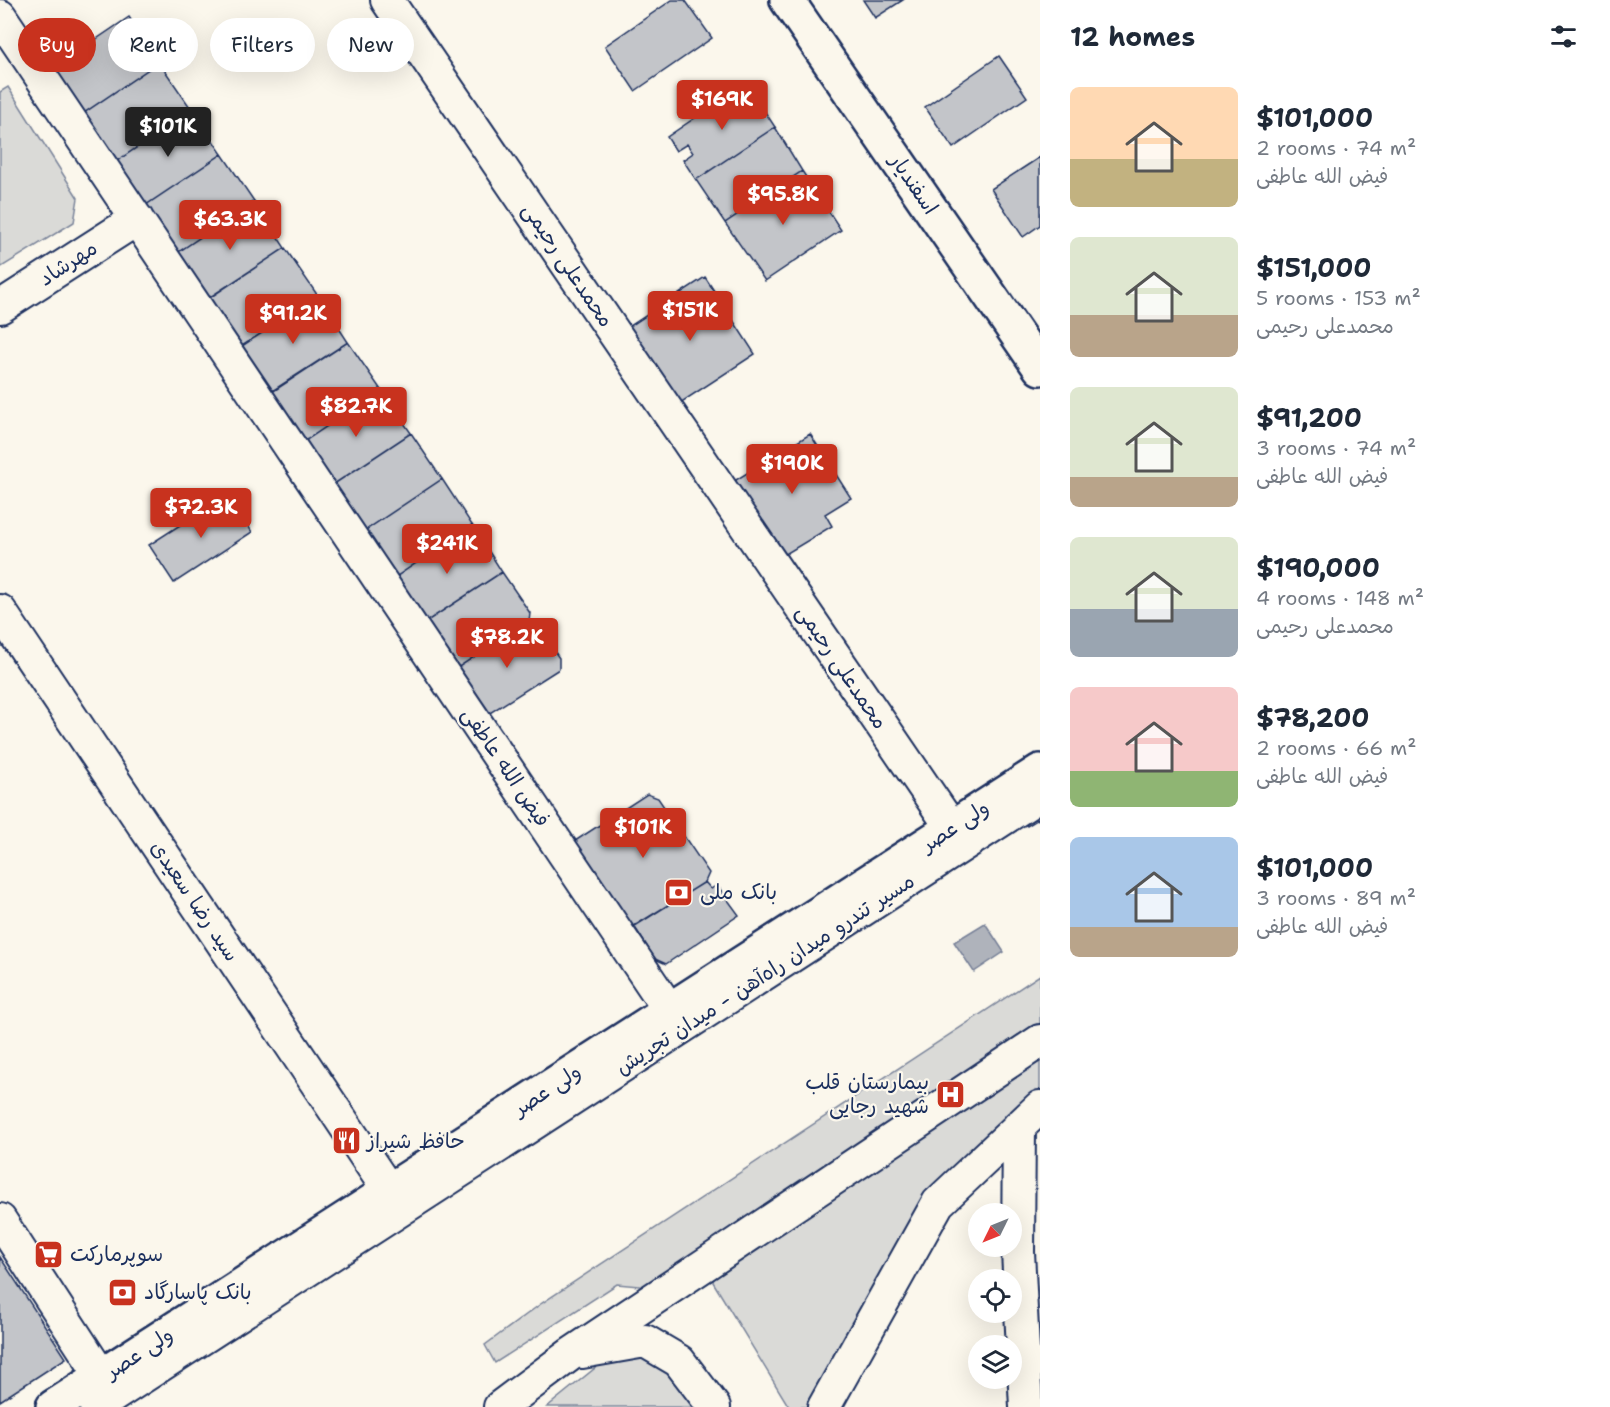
<!DOCTYPE html>
<html lang="en">
<head>
<meta charset="utf-8">
<style>
	body { margin:0; font-family:"Shantell Sans","Playpen Sans Arabic",sans-serif; background:#f6f6f7; color:#1f2937; height:100vh; display:flex; flex-direction:column; font-size:22px; white-space:nowrap }
	* { box-sizing:border-box; margin:0 }
	p { font-size:20px; color:#747a83 }
	.icon { flex:none; width:33px; height:33px; fill:none; stroke:currentColor; stroke-width:2; stroke-linecap:round; stroke-linejoin:round }
	.map { position:relative; flex:1; overflow:hidden }
	.sheet { display:flex; flex-direction:column; background:#fff; width:570px }
	.sheet>* { flex:none }
	.guide { position:absolute; left:18px; top:18px; width:570px; height:54px; display:flex; gap:12px }
	.needle { width:39px; rotate:227deg }
	.buttons { position:absolute; left:968px; top:1203px; display:grid; gap:12px }
	.buttons a { display:grid; place-items:center; width:54px; height:54px; border-radius:50%; background:#fff; box-shadow:0 6px 24px #0002; font-size:30px }
	.price { position:absolute; translate:-50% -51px; padding:0 14px; border-radius:6px; background:#c8321e; color:#fff; font-size:20px; line-height:39px; filter:drop-shadow(0 2px 3px #0008) }
	.price::after { content:''; position:absolute; left:50%; top:36px; width:18px; height:14px; margin-left:-9px; background:inherit; clip-path:polygon(0 0,100% 0,50% 100%) }
	.price.current { background:#222; color:#fff }
	ul { padding:0; list-style:none }
	li { display:flex; align-items:center; gap:18px; height:150px; padding:0 30px }
	li span { display:grid; place-items:center; flex:none; width:168px; height:120px; border-radius:9px; color:#555 }
	li>.icon { margin-inline-start:auto }
	span .icon { width:72px; height:72px; fill:#fffc; stroke-width:1 }
	li b { font-size:26px }
	h2 { display:flex; justify-content:space-between; align-items:center; height:72px; padding:0 30px; font-size:26px }
	.tag { padding:0 21px; border-radius:27px; background:#fff; box-shadow:0 6px 24px #0002; font-size:21px; line-height:54px }
	.tag.current { background:#c8321e; color:#fff }
	main { display:flex; flex:1; min-height:0 }
	.map>svg:first-child { display:block }
</style>
</head>
<body>
<main>
<div class="map">
<svg width="1040" height="1407" viewBox="0 0 1040 1407">
	<rect width="100%" height="100%" fill="#fbf7ec"/>
	<filter id="ink" filterUnits="userSpaceOnUse"><feTurbulence type="fractalNoise" baseFrequency=".0167" numOctaves="2"/><feDisplacementMap in="SourceGraphic" scale="12" xChannelSelector="R" yChannelSelector="G"/><feConvolveMatrix kernelMatrix="1 2 1 2 8 2 1 2 1" color-interpolation-filters="sRGB"/></filter>
	<g filter="url(#ink)">
		<!-- green -->
		<path fill="#dadad7" stroke="#7a849a" stroke-width="1.5" d="M8,87L78,198L74,222L0,268V92Z
			M1040,975V1031L650,1287L617,1284L495,1363L485,1345L542,1303Z
			M1040,1053V1095L941,1185L809,1407H789L713,1282L715,1272Z
			M640,1352L678,1381L699,1407H547L599,1365Z"/>
		<!-- water -->
		<path fill="#afb3bb" stroke="#747e96" stroke-width="1.5" d="M985,923L1004,952L974,972L954,942Z"/>
		<!-- building -->
		<path fill="#c3c5c9" stroke="#1b2f5e" stroke-width="1.5" d="M672,0H685L712,38L635,91L605,46Z
			M863,0H903L875,18Z
			M129,17L159,62L81,115L51,70Z
			M999,56L1027,97L953,148L925,107Z
			M159,62L192,110L114,163L81,115Z
			M746,83L775,127L696,180L683,160L693,153L687,144L676,151L667,137Z
			M192,110L222,154L143,207L114,163Z
			M775,127L802,171L725,223L696,180Z
			M222,154L254,201L174,255L143,207Z
			M1040,157V225L1023,237L991,189Z
			M802,171L841,230L765,281L725,223Z
			M254,201L285,248L205,301L174,255Z
			M285,248L318,296L239,348L207,299Z
			M705,277L755,354L674,407L624,330Z
			M318,296L348,342L266,395L239,348Z
			M348,342L381,390L302,443L269,394Z
			M381,390L411,433L331,486L302,443Z
			M411,433L442,479L363,532L331,486Z
			M810,434L851,498L825,514L832,526L779,558L731,483Z
			M442,479L472,525L394,578L363,532Z
			M228,494L252,532L174,583L149,545Z
			M472,525L502,572L421,625L393,579Z
			M502,572L530,613L529,621L451,672L421,625Z
			M529,621L537,626L559,658V669L482,718L451,672Z
			M647,794L658,798L709,873L705,882L632,928L575,841Z
			M1040,804V818L1027,826L1021,817Z
			M705,882L711,889L717,885L739,915L666,964L655,959L634,926Z
			M0,1257L66,1358L0,1401Z"/>
		<g fill="none" stroke-linecap="round" stroke-linejoin="round">
			<defs>
				<path id="minor" d="M387,0L952,828
					M0,16L670,1011
					M0,307L137,219
					M0,611L389,1191
					M1019,1126L1018,1252L1026,1407
					M0,1220L102,1377
					M582,1352L645,1341L679,1361L714,1407
					M96,1407L1040,795
					M500,1407L571,1354L1040,1041
					M824,1407L938,1203L1040,1107"/>
				<path id="major" d="M787,0L1040,368
					M53,1407L1040,771"/>
			</defs>
			<!-- minor casing -->
			<use href="#minor" stroke="#1b2f5e" stroke-width="36"/>
			<!-- major casing -->
			<use href="#major" stroke="#1b2f5e" stroke-width="38"/>
			<!-- minor -->
			<use href="#minor" stroke="#fbf7ec" stroke-width="32"/>
			<!-- major -->
			<use href="#major" stroke="#fbf7ec" stroke-width="33"/>
		</g>
	</g>
	<!-- icons -->
	<defs>
		<symbol id="bank-square" viewBox="-11 -11 22 22"><rect x="-9" y="-9" width="18" height="18" rx="4" fill="#c8321e" stroke="#fbf7ec"/><path d="M-6-4H6V4H-6ZM0-2.3a2.3 2.3 0 1 0 0 4.6a2.3 2.3 0 1 0 0-4.6Z" fill="#fff"/></symbol>
		<symbol id="hospital-square" viewBox="-11 -11 22 22"><rect x="-9" y="-9" width="18" height="18" rx="4" fill="#c8321e" stroke="#fbf7ec"/><path d="M-5-5h3v3.5h4V-5h3V5h-3V1.5h-4V5h-3Z" fill="#fff"/></symbol>
		<symbol id="restaurant-square" viewBox="-11 -11 22 22"><rect x="-9" y="-9" width="18" height="18" rx="4" fill="#c8321e" stroke="#fbf7ec"/><path d="M-5-6h1v4h1v-4h1v4h1v-4h1v5L-1.5 .5V6h-2V.5L-5-1ZM5-6V6H3V1.5H1.5Q1.5-4 5-6Z" fill="#fff"/></symbol>
		<symbol id="supermarket-square" viewBox="-11 -11 22 22"><rect x="-9" y="-9" width="18" height="18" rx="4" fill="#c8321e" stroke="#fbf7ec"/><path d="M-6-5.5h2.5l.6 2H6L4.5 2H-2.5L-4.4-4H-6ZM-1.5 3.2a1.3 1.3 0 1 0 .1 0ZM3 3.2a1.3 1.3 0 1 0 .1 0Z" fill="#fff"/></symbol>
	</defs>
	<g fill-rule="evenodd">
		<use href="#bank-square" x="662" y="876" width="33" height="33"/>
		<use href="#hospital-square" x="934" y="1078" width="33" height="33"/>
		<use href="#restaurant-square" x="330" y="1124" width="33" height="33"/>
		<use href="#supermarket-square" x="32" y="1238" width="33" height="33"/>
		<use href="#bank-square" x="106" y="1276" width="33" height="33"/>
	</g>
	<g text-anchor="middle" dominant-baseline="central" stroke-width="4.5" stroke-linejoin="round" paint-order="stroke">
		<!-- street labels -->
		<g font-size="21" fill="#1b2f5e" stroke="#fbf7ec">
			<text transform="translate(914 184) rotate(56)">اسفندیار</text>
			<text transform="translate(68 263) rotate(-33)">مهرشاد</text>
			<text transform="translate(568 265) rotate(56)">محمدعلی رحیمی</text>
			<text transform="translate(842 667) rotate(56)">محمدعلی رحیمی</text>
			<text transform="translate(506 767) rotate(56)">فیض الله عاطفی</text>
			<text transform="translate(955 826) rotate(-33)">ولی عصر</text>
			<text transform="translate(195 901) rotate(56)">سید رضا سعیدی</text>
			<text transform="translate(765 974) rotate(-33)">مسیر تندرو میدان راه‌آهن - میدان تجریش</text>
			<text transform="translate(547 1090) rotate(-33)">ولی عصر</text>
			<text transform="translate(139 1353) rotate(-33)">ولی عصر</text>
		</g>
		<!-- poi labels -->
		<g font-size="21" fill="#1b2f5e" stroke="#fbf7ec" text-anchor="start">
			<text x="700" y="892">بانک ملی</text>
			<text x="929" y="1082" text-anchor="end">بیمارستان قلب<tspan x="929" dy="24">شهید رجایی</tspan></text>
			<text x="367" y="1141">حافظ شیراز</text>
			<text x="70" y="1254">سوپرمارکت</text>
			<text x="144" y="1292">بانک پاسارگاد</text>
		</g>
	</g>
</svg>
<div class="buttons">
<a><svg class="needle" viewBox="-14 -14 28 28"><path d="M0-13l5 13h-10z" fill="#e53935"/><path d="M0 13l5-13h-10z" fill="#747a83"/></svg></a>
<a><svg class="icon" aria-label="locate" viewBox="0 0 24 24"><circle cx="12" cy="12" r="6"/><path d="M12 2v4M12 18v4M2 12h4M18 12h4"/></svg></a>
<a><svg class="icon" aria-label="layers" viewBox="0 0 24 24"><path d="M12 4l9 5-9 5-9-5zM3 14l9 5 9-5"/></svg></a>
</div>
<b class="price" style="left:722px;top:131px">$169K</b>
<b class="price current" style="left:168px;top:158px">$101K</b>
<b class="price" style="left:783px;top:226px">$95.8K</b>
<b class="price" style="left:230px;top:251px">$63.3K</b>
<b class="price" style="left:690px;top:342px">$151K</b>
<b class="price" style="left:293px;top:345px">$91.2K</b>
<b class="price" style="left:356px;top:438px">$82.7K</b>
<b class="price" style="left:792px;top:495px">$190K</b>
<b class="price" style="left:201px;top:539px">$72.3K</b>
<b class="price" style="left:447px;top:575px">$241K</b>
<b class="price" style="left:507px;top:669px">$78.2K</b>
<b class="price" style="left:643px;top:859px">$101K</b>
<div class="guide">
<a class="tag current">Buy</a>
<a class="tag">Rent</a>
<a class="tag">Filters</a>
<a class="tag">New</a>
</div>
</div>
<section class="sheet">
<h2>12 homes<svg class="icon" aria-label="filters" viewBox="0 0 24 24"><path d="M4 7h16M4 17h16"/><circle cx="9" cy="7" r="2"/><circle cx="15" cy="17" r="2"/></svg></h2>
<ul>
<li><span style="background:linear-gradient(#ffd9b3 60%,#c2b280 0)"><svg class="icon" aria-label="home" viewBox="0 0 24 24"><path d="M3 11l9-7 9 7M6 9v11h12V9"/></svg></span><div><b>$101,000</b><p>2 rooms · 74 m²</p><p>فیض الله عاطفی</p></div></li>
<li><span style="background:linear-gradient(#dfe7d0 65%,#b9a48a 0)"><svg class="icon" aria-label="home" viewBox="0 0 24 24"><path d="M3 11l9-7 9 7M6 9v11h12V9"/></svg></span><div><b>$151,000</b><p>5 rooms · 153 m²</p><p>محمدعلی رحیمی</p></div></li>
<li><span style="background:linear-gradient(#dfe7d0 75%,#b9a48a 0)"><svg class="icon" aria-label="home" viewBox="0 0 24 24"><path d="M3 11l9-7 9 7M6 9v11h12V9"/></svg></span><div><b>$91,200</b><p>3 rooms · 74 m²</p><p>فیض الله عاطفی</p></div></li>
<li><span style="background:linear-gradient(#dfe7d0 60%,#9aa5b1 0)"><svg class="icon" aria-label="home" viewBox="0 0 24 24"><path d="M3 11l9-7 9 7M6 9v11h12V9"/></svg></span><div><b>$190,000</b><p>4 rooms · 148 m²</p><p>محمدعلی رحیمی</p></div></li>
<li><span style="background:linear-gradient(#f6c9c9 70%,#8fb573 0)"><svg class="icon" aria-label="home" viewBox="0 0 24 24"><path d="M3 11l9-7 9 7M6 9v11h12V9"/></svg></span><div><b>$78,200</b><p>2 rooms · 66 m²</p><p>فیض الله عاطفی</p></div></li>
<li><span style="background:linear-gradient(#a9c7e8 75%,#b9a48a 0)"><svg class="icon" aria-label="home" viewBox="0 0 24 24"><path d="M3 11l9-7 9 7M6 9v11h12V9"/></svg></span><div><b>$101,000</b><p>3 rooms · 89 m²</p><p>فیض الله عاطفی</p></div></li>
</ul>
</section>
</main>
</body>
</html>
